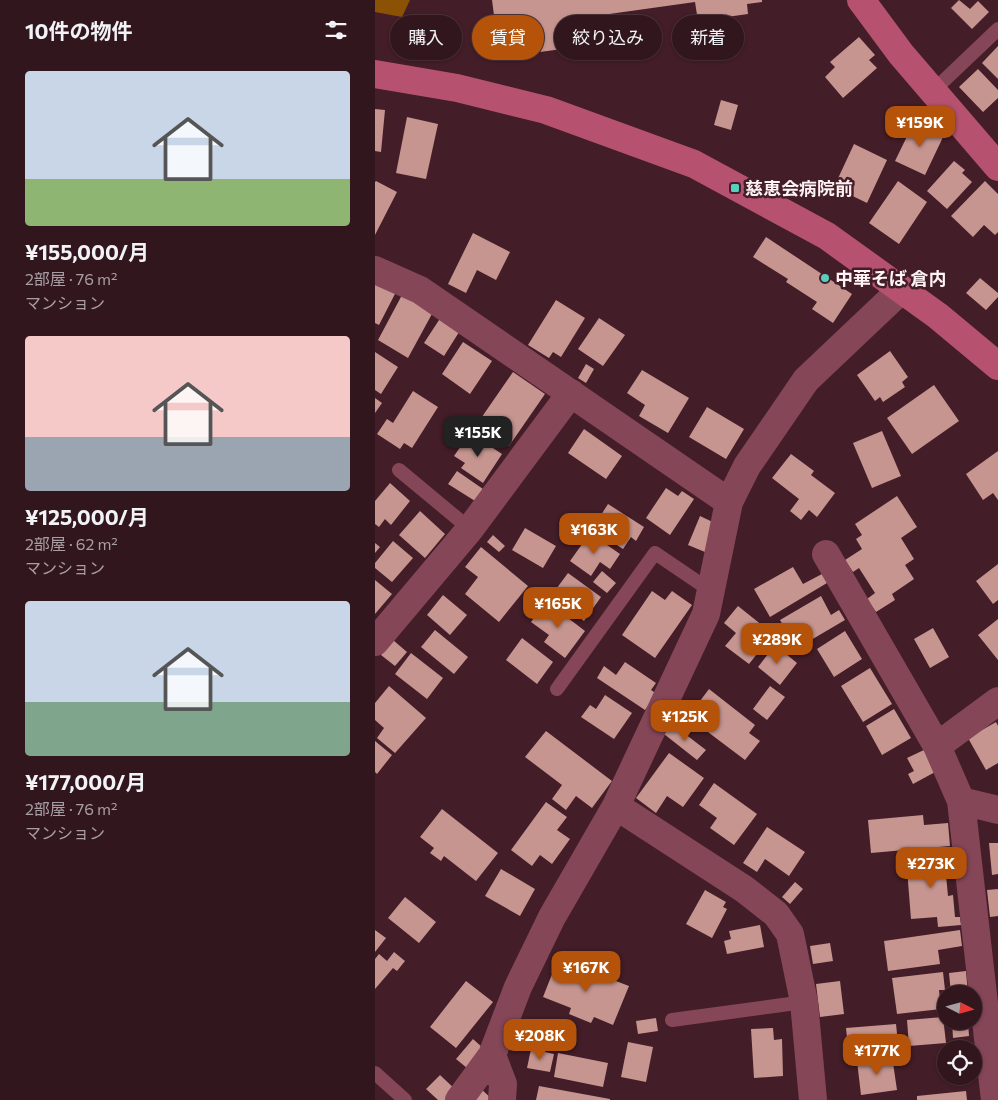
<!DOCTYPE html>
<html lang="ja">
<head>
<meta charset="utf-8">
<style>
	body { margin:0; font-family:Commissioner,"Noto Sans JP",sans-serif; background:#3a1f26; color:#f1f3f6; height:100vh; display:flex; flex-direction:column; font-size:19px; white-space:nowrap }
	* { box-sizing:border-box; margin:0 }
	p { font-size:16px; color:#a89fa4 }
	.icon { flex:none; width:28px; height:28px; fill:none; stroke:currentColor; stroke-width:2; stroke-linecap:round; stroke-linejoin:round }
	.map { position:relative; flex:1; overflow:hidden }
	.details { display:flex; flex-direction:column; background:#32161d; width:375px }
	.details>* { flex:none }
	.guide { position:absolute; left:15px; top:15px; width:475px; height:45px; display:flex; gap:10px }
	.needle { width:32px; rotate:96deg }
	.buttons { position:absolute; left:562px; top:985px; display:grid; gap:10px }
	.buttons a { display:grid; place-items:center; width:45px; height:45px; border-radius:50%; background:#32161d; box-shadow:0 1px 4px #0004,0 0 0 1px #4d353b; font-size:25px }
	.price { position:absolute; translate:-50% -42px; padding:0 11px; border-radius:10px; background:#b45309; color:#fff; font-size:16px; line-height:32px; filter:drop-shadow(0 1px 2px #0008) }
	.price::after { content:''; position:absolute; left:50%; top:30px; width:15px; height:11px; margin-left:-8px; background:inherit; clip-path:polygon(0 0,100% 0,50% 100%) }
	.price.current { background:#222; color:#fff }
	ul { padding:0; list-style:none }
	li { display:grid; align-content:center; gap:10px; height:265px; padding:0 25px }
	li span { display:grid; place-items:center; height:155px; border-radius:5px; color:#555 }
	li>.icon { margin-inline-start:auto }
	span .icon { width:90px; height:90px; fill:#fffc; stroke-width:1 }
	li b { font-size:21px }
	h2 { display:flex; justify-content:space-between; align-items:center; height:60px; padding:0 25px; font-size:21px }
	.chip { padding:0 18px; border-radius:22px; background:#32161d; box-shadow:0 1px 4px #0004,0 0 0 1px #4d353b; font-size:18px; line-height:45px }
	.chip.current { background:#b45309; color:#fff }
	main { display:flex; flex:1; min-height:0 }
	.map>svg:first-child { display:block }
</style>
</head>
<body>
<main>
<section class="details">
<h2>10件の物件<svg class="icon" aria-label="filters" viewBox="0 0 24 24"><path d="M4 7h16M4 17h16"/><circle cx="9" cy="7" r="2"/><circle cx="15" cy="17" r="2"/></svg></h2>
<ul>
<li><span style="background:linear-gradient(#c9d6e8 70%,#8fb573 0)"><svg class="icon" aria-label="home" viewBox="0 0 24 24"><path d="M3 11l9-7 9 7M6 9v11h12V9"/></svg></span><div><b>¥155,000/月</b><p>2部屋 · 76 m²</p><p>マンション</p></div></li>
<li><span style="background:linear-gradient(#f6c9c9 65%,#9aa5b1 0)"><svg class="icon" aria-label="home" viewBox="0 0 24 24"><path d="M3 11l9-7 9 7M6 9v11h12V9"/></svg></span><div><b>¥125,000/月</b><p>2部屋 · 62 m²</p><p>マンション</p></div></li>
<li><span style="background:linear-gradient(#c9d6e8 65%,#7fa58c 0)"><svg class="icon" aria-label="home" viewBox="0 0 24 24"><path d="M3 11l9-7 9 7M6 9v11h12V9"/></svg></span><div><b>¥177,000/月</b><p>2部屋 · 76 m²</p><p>マンション</p></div></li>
</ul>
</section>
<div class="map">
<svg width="623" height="1100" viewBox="0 0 623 1100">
	<rect width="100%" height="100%" fill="#431d27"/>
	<!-- forest -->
	<path fill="#8b5206" d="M0,0H35L27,17L0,12Z"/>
	<!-- building -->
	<path fill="#c69590" d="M117,0H387V2L372,4L373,14L323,21L320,2L220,16L224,44L165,52L161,25L121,31Z
		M584,0L595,9L603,1L614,12L597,29L576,8Z
		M484,37L500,55L494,60L502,68L468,98L450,77L460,67L455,62Z
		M623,46V79L607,63Z
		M603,69L623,90V98L608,112L584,87Z
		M346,100L363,105L356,130L339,125Z
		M0,109L10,110L6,152L0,151Z
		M32,117L63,124L51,179L21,173Z
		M540,120L569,135L550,175L520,161Z
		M479,144L512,160L492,203L459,187Z
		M579,161L590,170L587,173L597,182L572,209L552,191Z
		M1,181L22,192L0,235V182Z
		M523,181L552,202L524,244L494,223Z
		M610,181L623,194V232L620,235L609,225L598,237L576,216Z
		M98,233L135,252L121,280L102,270L91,293L73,284Z
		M391,237L477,294L458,323L437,309L442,302L411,282L413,279L378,257Z
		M605,278L623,293V297L611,310L591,293Z
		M0,281L21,292L4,325L0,323Z
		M27,295L58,312L33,358L3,340Z
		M181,300L210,318L186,357L178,352L174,358L153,345Z
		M66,317L86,329L69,356L49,343Z
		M224,318L250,335L228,366L203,349Z
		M88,342L117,361L95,394L67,374Z
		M515,351L533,377L527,382L530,387L508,402L505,397L500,401L482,375Z
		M0,352L23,367L6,394L0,390Z
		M211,364L219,369L211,383L203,378Z
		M267,370L314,398L293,433L264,416L270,405L252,393Z
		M138,372L170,394L134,446L102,424Z
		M559,385L584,421L537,454L512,418Z
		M38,391L63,407L37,448L29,443L25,449L2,434L12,419L18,423Z
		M0,398L7,403L0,413Z
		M332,407L369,429L351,459L314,437Z
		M209,429L247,456L231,479L193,453Z
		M507,431L526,476L497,488L478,443Z
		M95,433L127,454L108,483L86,468L90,463L79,456Z
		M623,451V500L618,493L608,500L591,474Z
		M416,454L439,471L436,475L460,493L442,517L434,510L426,520L415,511L424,499L397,478Z
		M82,471L108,489L100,501L73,484Z
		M15,483L35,501L16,525L10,519L4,527L0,524V501Z
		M291,488L303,496L307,491L319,499L295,535L271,518Z
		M522,496L542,527L526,538L539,559L530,565L539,579L517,594L520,600L501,612L492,599L500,593L484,568L478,572L470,560L487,549L481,539L487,535L480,524Z
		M233,504L269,527L261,541L256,537L248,549L217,529Z
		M45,511L70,534L50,558L24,535Z
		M325,516L342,524L330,552L313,545Z
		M150,528L181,546L168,568L137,550Z
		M215,533L245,554L235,569L225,562L216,576L195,561Z
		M118,535L130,546L124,552L112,542Z
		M18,541L38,558L17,582L0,568V563Z
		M0,543L5,547L0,553Z
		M106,547L153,586L124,622L90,594L103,577L90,567Z
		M623,564V600L618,604L601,581Z
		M418,567L428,584L447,574L452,583L395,617L379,589Z
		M227,571L241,583L232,593L218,582Z
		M193,573L226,597L209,621L176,596Z
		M0,580L17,594L0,614Z
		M277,591L290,600L297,591L317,605L280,658L247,635Z
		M68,595L92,615L75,635L52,615Z
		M446,596L456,615L464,610L470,620L436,640L431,631L416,639L405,620Z
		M171,601L210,631L190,658L169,642L174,635L156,622Z
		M363,606L398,634L374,664L350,646L361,633L349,623Z
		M623,619V660L603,635Z
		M558,628L574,657L555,668L539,639Z
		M60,630L93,657L79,674L46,647Z
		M470,631L487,659L459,677L442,649Z
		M147,638L178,662L162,684L131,660Z
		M18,640L32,652L20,666L6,655Z
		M400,645L422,663L405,685L383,667Z
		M36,653L68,678L52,699L20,674Z
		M250,662L281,683L276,690L282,694L270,710L222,678L229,666L241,675Z
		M495,668L517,704L488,722L466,686Z
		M14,686L51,718L20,753L2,738L9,728L0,720V703Z
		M395,686L410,697L392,720L378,709Z
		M334,689L380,725L374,733L385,741L370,760L313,717Z
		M230,695L257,713L239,739L206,717L215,705L221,709Z
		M519,709L536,738L507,755L491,726Z
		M621,722L623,726V763L611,770L593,738Z
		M297,724L331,750L322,760L289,734Z
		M171,731L237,781L217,808L201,796L191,810L177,799L187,785L150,757Z
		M0,741L17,755L2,774L0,772Z
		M551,749L562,771L538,784L533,774L539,771L532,758Z
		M294,753L329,778L308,807L292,796L281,813L261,798Z
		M339,783L382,814L359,845L335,828L342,818L324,805Z
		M171,802L192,817L182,830L195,839L177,864L165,855L157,866L136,850Z
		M67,809L123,853L101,881L69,856L66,861L55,853L59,848L45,837Z
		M548,815L549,825L573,823L575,846L496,853L493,820Z
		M392,827L430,852L414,876L390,859L382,872L368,863Z
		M614,843H623V874L617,875Z
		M578,852L579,865H570L573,896L578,895L580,917H585L586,925L563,927L562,917L536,919L531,857Z
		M126,869L160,889L145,916L110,896Z
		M420,882L428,889L415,904L407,897Z
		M623,889V916L615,917L612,890Z
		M330,890L351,902L348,907L352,909L337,938L311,924Z
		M30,897L61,922L44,943L13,918Z
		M385,925L389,947L352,954L349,941L356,939L354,931Z
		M0,930L11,938L0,952Z
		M585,930L587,946L563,950L565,964L513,971L509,941Z
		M455,943L458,961L438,964L435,946Z
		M19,952L30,961L22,971L18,968L0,989V959L4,954L12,961Z
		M183,959L254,986L238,1025L219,1017L216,1023L194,1014L196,1008L168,997Z
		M591,971L593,994H576L574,973Z
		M568,972L570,990H564L566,1009L522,1014L517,978Z
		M91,981L118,1002L81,1048L55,1027Z
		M465,981L469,1014L445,1017L441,984Z
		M568,1017L571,1043L534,1046L532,1020Z
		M281,1018L283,1031L263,1034L261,1021Z
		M577,1021H593L594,1036L578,1038Z
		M521,1024L524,1053L474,1057L471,1028Z
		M398,1028L399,1040L407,1039L408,1076L379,1078L376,1029Z
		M98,1039L108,1048L92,1068L81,1059Z
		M253,1042L278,1047L271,1082L246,1077Z
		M156,1049L179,1054L175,1072L152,1068Z
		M183,1053L233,1063L228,1087L179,1077Z
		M517,1056L522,1090L486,1095L482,1061Z
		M65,1075L82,1091L74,1100H63L51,1089Z
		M164,1086L235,1099V1100H161Z
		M105,1088L117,1099L116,1100H95Z
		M591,1091L592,1100H542V1096Z"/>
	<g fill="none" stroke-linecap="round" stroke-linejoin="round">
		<!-- lane -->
		<path stroke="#854657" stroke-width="14" d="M558,91L623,29
			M24,470L95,529
			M182,689L280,553L336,591
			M297,1020L429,1002
			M0,1073L30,1100"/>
		<!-- street -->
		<path stroke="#854657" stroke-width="28" d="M0,270L45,290L354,502
			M451,554L562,746L586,801L620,1100
			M0,642L95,529L196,393
			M562,746L623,701
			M586,801L623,810
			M241,806L331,614L354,502L372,466L431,380L527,289
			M117,1055L128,1084L127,1100
			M84,1100L117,1055L143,987L177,917L241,806L369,889L401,914L415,934L429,1002L438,1100"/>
		<!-- secondary -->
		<path stroke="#b6526f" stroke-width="28" d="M486,0L526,54L623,167
			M0,74L82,88L171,110L319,164L452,236L563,316L623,366"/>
	</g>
	<!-- markers -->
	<g fill="#58cebf" stroke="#431d27" stroke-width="2">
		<rect x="355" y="183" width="10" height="10" rx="2.5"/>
		<circle cx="450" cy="278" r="5"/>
	</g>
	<g text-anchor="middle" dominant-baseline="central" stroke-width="5" stroke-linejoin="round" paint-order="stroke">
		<!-- poi labels -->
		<g font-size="18" font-weight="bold" fill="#fdf2f4" stroke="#431d27" text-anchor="start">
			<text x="370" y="188">慈恵会病院前</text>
			<text x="460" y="278">中華そば 倉内</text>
		</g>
	</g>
</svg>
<div class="buttons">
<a><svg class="needle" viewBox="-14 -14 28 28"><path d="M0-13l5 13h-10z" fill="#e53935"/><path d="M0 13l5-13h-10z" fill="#a89fa4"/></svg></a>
<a><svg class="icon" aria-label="locate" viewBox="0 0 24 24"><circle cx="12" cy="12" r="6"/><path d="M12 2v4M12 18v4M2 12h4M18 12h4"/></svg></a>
</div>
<b class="price" style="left:545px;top:148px">¥159K</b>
<b class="price current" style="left:103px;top:458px">¥155K</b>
<b class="price" style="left:219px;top:555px">¥163K</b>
<b class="price" style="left:183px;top:629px">¥165K</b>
<b class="price" style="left:402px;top:665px">¥289K</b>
<b class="price" style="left:310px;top:742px">¥125K</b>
<b class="price" style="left:556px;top:889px">¥273K</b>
<b class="price" style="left:211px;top:993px">¥167K</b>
<b class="price" style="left:165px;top:1061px">¥208K</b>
<b class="price" style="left:502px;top:1076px">¥177K</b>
<div class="guide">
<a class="chip">購入</a>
<a class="chip current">賃貸</a>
<a class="chip">絞り込み</a>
<a class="chip">新着</a>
</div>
</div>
</main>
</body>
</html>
